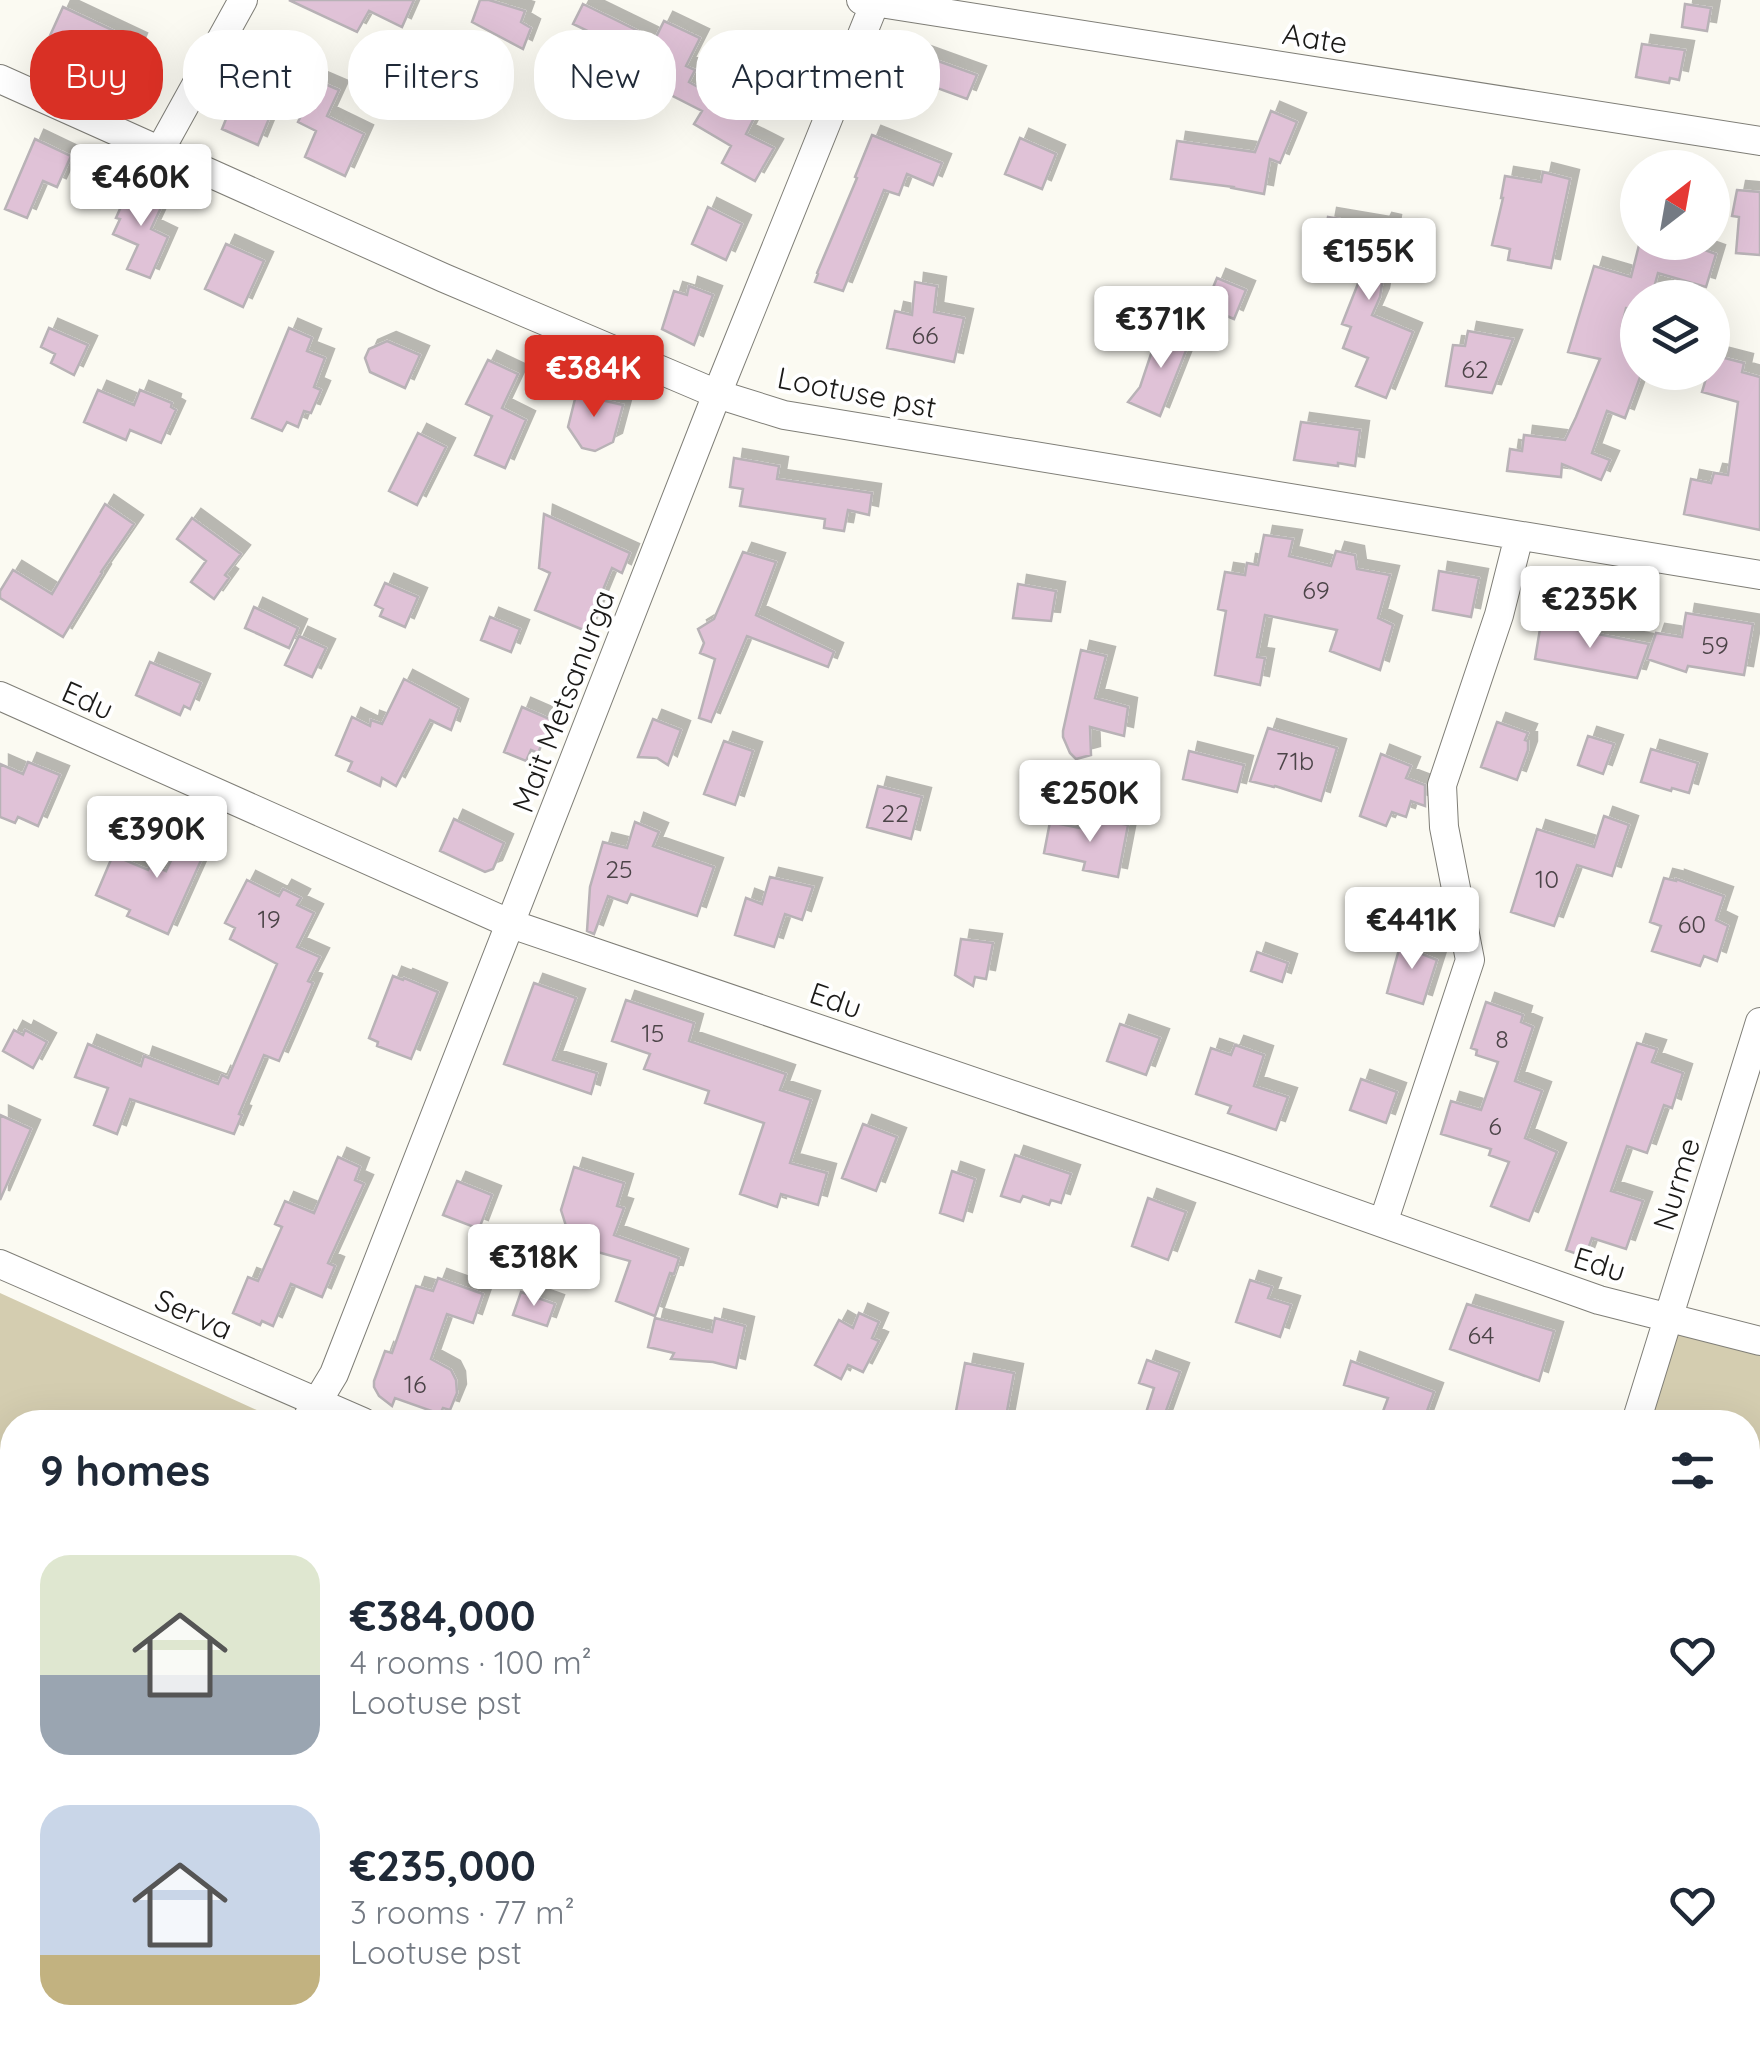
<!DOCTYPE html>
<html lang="en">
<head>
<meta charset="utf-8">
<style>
	body { margin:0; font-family:Quicksand,sans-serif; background:#f2f2f3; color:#1f2937; height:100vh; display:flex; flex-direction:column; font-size:38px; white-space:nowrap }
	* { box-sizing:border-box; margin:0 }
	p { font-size:32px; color:#747a83 }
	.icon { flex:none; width:55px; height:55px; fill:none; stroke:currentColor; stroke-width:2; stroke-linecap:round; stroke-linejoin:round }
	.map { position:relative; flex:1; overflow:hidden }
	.side { position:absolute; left:0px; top:1410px; width:1760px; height:640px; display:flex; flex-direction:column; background:#fff; border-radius:40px 40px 0 0; box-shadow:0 10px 40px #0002 }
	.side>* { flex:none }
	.hud { position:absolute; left:30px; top:30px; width:1000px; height:90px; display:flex; gap:20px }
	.needle { width:65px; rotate:31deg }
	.buttons { position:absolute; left:1620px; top:150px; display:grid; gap:20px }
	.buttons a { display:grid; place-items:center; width:110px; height:110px; border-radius:50%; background:#fff; box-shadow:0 10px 40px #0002; font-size:50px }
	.price { position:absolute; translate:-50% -85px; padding:0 22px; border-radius:10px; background:#fff; color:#222; font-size:32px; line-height:65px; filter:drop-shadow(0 2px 5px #0008) }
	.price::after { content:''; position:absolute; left:50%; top:60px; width:30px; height:22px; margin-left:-15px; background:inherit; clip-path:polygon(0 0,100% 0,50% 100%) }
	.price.on { background:#d93025; color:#fff }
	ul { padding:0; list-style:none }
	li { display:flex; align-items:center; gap:30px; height:250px; padding:0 40px }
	li span { display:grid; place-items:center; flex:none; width:280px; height:200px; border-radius:30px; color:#555 }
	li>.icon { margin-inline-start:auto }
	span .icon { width:120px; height:120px; fill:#fffc; stroke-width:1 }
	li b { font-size:42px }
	h2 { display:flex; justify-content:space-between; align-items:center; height:120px; padding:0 40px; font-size:42px }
	.pill { padding:0 35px; border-radius:40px; background:#fff; box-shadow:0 10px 40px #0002; font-size:35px; line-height:90px }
	.pill.on { background:#d93025; color:#fff }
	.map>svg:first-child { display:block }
</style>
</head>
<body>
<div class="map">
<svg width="1760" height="2050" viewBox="0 0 1760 2050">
	<defs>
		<filter id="shadow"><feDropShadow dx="9" dy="-9" stdDeviation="0" flood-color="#0004"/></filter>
	</defs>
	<rect width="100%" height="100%" fill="#fbfaf2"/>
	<!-- green -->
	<path fill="#d4cdb0" d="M0,1293L283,1422H12V1891L0,1886Z
		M1669,1317L1760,1341V2050H1423L1428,2038H1748V1422H1636Z"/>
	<!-- building -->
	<path fill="#e0c2d7" stroke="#b8b2b6" stroke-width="2.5" filter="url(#shadow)" d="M289,0H414L402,27L369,11L357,32Z
		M480,0H489L525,11L521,22L531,28L523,49L472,22Z
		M583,4L655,39L664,21L700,38L686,66L695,70L689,82L754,118L746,134L774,148L755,181L722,163L731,146L694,124L702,111L643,81L635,98L622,92L615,106L597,99L618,57L586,41L590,32L573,24Z
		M1685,4L1711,8L1707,31L1682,27Z
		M63,7L138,42L124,74L48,40Z
		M775,41L808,57L791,94L757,79Z
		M1642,44L1685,50L1679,80L1670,78L1669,83L1636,77Z
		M902,48L977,75L967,99L932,86L926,100L888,85Z
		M318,81L339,90L327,116L364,134L345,176L305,157L316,131L298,122Z
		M236,94L273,109L258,145L222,129Z
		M1271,111L1297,122L1280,163L1270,159L1264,194L1232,188L1233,187L1171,179L1177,141L1255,152Z
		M872,135L942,163L933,185L907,174L899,195L884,190L843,291L815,282L818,274L817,273L857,178L855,177Z
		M1020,138L1056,154L1042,189L1005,174Z
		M35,139L71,156L57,187L43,181L27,218L5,209Z
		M1543,172L1570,179L1551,268L1508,260L1510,249L1492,245L1503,198H1501L1505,176L1541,182Z
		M131,184L165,199L151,229L168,237L150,278L127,269L138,245L113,234L120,219L116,218Z
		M1737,190L1760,192V255L1736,253L1739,217L1732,216Z
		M708,207L742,224L726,260L692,244Z
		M1328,217L1381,226L1383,222L1392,224L1380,297L1372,315L1413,332L1386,398L1356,386L1368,358L1343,348L1351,327L1342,324L1363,271L1348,268L1350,250L1323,245Z
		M1659,242L1693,249L1694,246L1716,254L1706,287L1658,273L1655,284L1681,292L1680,298H1638V309L1626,308L1622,326L1638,331V372H1642L1625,418L1607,411L1592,453L1610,460L1601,480L1562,464L1561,477L1507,471L1510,449L1522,451L1524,435L1565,440L1576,417L1600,359L1568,352L1594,266L1631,277L1639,245L1657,250Z
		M226,244L264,261L243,307L205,289Z
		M1217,278L1246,290L1234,319L1205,307Z
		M915,282L937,286L934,312L964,318L954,362L887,348L895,311L912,315Z
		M689,286L713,295L694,345L662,329L674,291L687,295Z
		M1160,327L1191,338L1160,416L1128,402L1140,387Z
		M49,328L88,345L74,375L51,363L55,354L41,347Z
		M289,328L312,338L307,351L325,358L314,387L321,390L311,413L304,411L298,427L287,422L282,431L252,418Z
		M1468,331L1513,339L1492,393L1446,386L1453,345L1465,346Z
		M387,341L420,355L405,388L370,372L365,358L369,349Z
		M1713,355L1744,363L1742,372L1760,377V530L1684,514L1691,479L1711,483L1714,473L1728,475L1738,402L1702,392L1708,372H1712Z
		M488,360L518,374L502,408L526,420L505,468L475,455L492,416L466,404Z
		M578,387L598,392L597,399L623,405L613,442L595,451L582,448L568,427Z
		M98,390L134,405L140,390L172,403L171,407L176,410L161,443L130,430L126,440L84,422Z
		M1301,422L1360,430L1355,466L1338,463V466L1294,460Z
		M418,433L446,447L417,505L389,491Z
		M734,458L779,466L777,479L872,493L869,515L848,510L844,531L824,528L825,519L740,506L743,489L730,487Z
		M105,504L134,524L101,572L102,573L63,637L0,598V591L13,570L52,594Z
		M544,514L630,553L622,573L612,568L586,631L535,610L550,573L539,568Z
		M192,518L241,554L225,575L229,578L214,599L191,582L206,561L177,539Z
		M1264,535L1293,539L1289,556L1331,566L1336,551L1355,555L1357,569L1390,575L1378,618L1393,625L1380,670L1330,651L1337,630L1265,615L1257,657L1265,658L1260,685L1215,675L1226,611L1218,609L1225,572L1245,575L1247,563L1258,565Z
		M743,552L776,562L756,615L834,652L828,667L747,636L711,722L699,718L715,659L700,653L704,643L698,629L714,619Z
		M1439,571L1479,578L1471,617L1433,610Z
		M385,583L418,597L405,627L380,616L383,609L375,605Z
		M1018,584L1056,591L1051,621L1013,618Z
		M254,607L298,628L289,648L245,628Z
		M1686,613L1753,624L1744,675L1688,666L1686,672L1647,659L1656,633L1682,637Z
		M490,617L520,629L511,652L481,640Z
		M1541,623L1649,644L1637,678L1535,659Z
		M299,636L326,648L312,677L285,665Z
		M1081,650L1106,656L1095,698L1128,707L1124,736L1090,727L1091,755L1076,759L1070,753L1063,737V731Z
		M150,662L201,683L190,709L184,706L180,715L136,695Z
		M404,679L459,708L451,730L430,720L396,786L382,778L380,786L348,771L352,762L336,755L352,717L370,726L371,720L382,724Z
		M522,707L552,720L538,753L531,750L526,761L504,752Z
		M653,719L681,730L668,765L657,758L638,757Z
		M1497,722L1528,733L1525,740L1528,741V750L1517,780L1481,767Z
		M1268,728L1337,748L1321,801L1275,786L1274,787L1250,781Z
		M1588,736L1614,744L1603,774L1578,765Z
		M724,741L753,751L735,805L704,794Z
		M1651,749L1698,763L1689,793L1672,788L1671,791L1641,782Z
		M1189,751L1244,765L1237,792L1183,779Z
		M1381,754L1411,766L1406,778L1425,785V806L1411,801L1406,817L1392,812L1386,826L1360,816Z
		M28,762L60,775L38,826L18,817L15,823L0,817V764L23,774Z
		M878,786L922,797L911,839L867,827Z
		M1604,816L1629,825L1612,876L1577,865L1554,926L1511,912L1537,829L1594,847Z
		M191,818L215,829L168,934L127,916L130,910L96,895L113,855L148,870L151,864L166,871Z
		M1093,818L1128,825L1118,877L1083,870L1085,862L1044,853L1050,822L1090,830Z
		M454,819L504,843L493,869L485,872L440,851Z
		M635,822L659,832L653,846L714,867L697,916L631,894L627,903L608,896L594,934L587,931L590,887L603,842L627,848Z
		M770,877L813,887L802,920L785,914L774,947L735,935L746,898L762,904Z
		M1664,878L1676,881V879L1724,896L1716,920L1728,926L1717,961L1704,956L1700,966L1652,951L1661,926L1650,922Z
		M247,880L279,896L283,889L301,898L297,905L314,913L297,947L320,957L308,981L313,983L279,1061L264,1055L239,1114L242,1115L234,1134L130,1099L117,1134L94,1125L108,1088L75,1077L88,1044L141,1066L144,1056L218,1084L222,1075L228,1078L277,964L230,939L235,928L225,923Z
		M1403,935L1425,943L1422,954L1437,960L1423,1004L1387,993Z
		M961,939L993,943L986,979L975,977L973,986L955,975Z
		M1257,952L1288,963L1282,982L1251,971Z
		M393,976L403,980L404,978L438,992L411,1059L377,1046L378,1042L369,1038Z
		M534,983L576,998L553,1060L597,1073L591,1094L504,1064Z
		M626,1000L694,1023L689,1041L786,1074L780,1090L811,1100L790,1163L827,1173L818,1205L781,1194L777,1207L740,1194L764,1123L705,1103L709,1091L644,1069L650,1054L612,1041Z
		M1486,1002L1523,1015L1521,1022L1533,1027L1515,1081L1542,1091L1525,1138L1557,1152L1529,1221L1491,1206L1509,1162L1489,1155L1491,1149L1441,1134L1451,1101L1481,1110L1498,1062L1476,1055L1477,1050L1471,1048Z
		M1120,1024L1160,1038L1146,1075L1107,1061Z
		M14,1030L23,1035L25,1030L47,1042L33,1068L3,1051Z
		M1637,1043L1657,1049L1652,1062L1683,1073L1672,1108L1664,1105L1647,1153L1627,1146L1611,1191L1643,1201L1626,1249L1592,1238L1585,1257L1566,1250Z
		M1235,1045L1264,1055L1254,1086L1288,1097L1276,1130L1228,1113L1231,1106L1196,1094L1211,1048L1231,1055Z
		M1361,1079L1397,1092L1386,1123L1350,1110Z
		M0,1115L31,1129L0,1200Z
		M863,1124L897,1137L876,1191L842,1178Z
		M1015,1155L1071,1174L1061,1203L1051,1200L1049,1205L1023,1196L1020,1202L1001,1196Z
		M338,1157L360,1167L355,1180L364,1184L328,1263L335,1266L322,1297L291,1284L273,1326L262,1321L260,1325L233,1313L248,1277L258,1281L282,1227L275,1224L285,1201L314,1213Z
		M574,1167L624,1183L617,1206L624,1208L614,1235L679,1258L674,1274L670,1273L655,1316L616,1301L630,1261L562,1242L566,1226L561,1210Z
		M952,1171L975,1179L963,1221L940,1213Z
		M457,1181L492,1195L479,1229L443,1215Z
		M1148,1198L1186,1212L1168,1260L1132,1246Z
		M438,1278L483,1294L473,1323L447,1314L431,1359L451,1370L456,1380L457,1393L450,1410L443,1408L440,1414L395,1398L392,1406L379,1396L374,1387V1381L385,1351L392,1353L416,1286L433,1291Z
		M1250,1280L1272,1287L1268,1298L1291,1305L1280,1337L1236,1322Z
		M521,1292L555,1304L547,1326L513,1315Z
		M1467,1304L1554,1331L1539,1381L1450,1349Z
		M859,1313L879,1322L872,1338L879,1341L863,1372L848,1365L841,1379L815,1365L839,1320L853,1328Z
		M655,1318L712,1332L715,1318L745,1326L736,1368L713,1362L671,1359L674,1353L648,1347Z
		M1147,1360L1180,1372L1162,1422H1143L1154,1388L1139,1383Z
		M1351,1361L1434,1392L1423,1422H1379L1388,1398L1344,1385Z
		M965,1363L1014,1373L1005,1422H954Z"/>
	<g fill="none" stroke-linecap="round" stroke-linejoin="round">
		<defs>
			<path id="minor" d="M861,0L1760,141
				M0,79L444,278L717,394L784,415L1760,575
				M159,152L243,0
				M0,696L511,924L1230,1169L1599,1300L1760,1341
				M1383,1223L1470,960L1444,827L1442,785L1499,615L1519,536
				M0,1264L363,1422
				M305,1422L334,1374L717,394L876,0
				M1636,1422L1760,1022
				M396,2038L423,2050
				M482,2050L484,2038
				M1083,2050L1094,2038
				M1423,2050L1428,2038"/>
		</defs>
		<!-- minor casing -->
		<use href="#minor" stroke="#7f7e77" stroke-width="30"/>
		<!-- minor -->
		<use href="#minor" stroke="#fff" stroke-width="28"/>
	</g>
	<g text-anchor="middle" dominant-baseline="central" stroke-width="8" stroke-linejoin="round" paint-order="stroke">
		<!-- number labels -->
		<g font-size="25" fill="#4c4448">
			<text x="925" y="334">66</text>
			<text x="1475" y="368">62</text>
			<text x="1316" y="589">69</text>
			<text x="1715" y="644">59</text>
			<text x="1295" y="760">71b</text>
			<text x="895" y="812">22</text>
			<text x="619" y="868">25</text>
			<text x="1547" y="878">10</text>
			<text x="269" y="918">19</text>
			<text x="1692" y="923">60</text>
			<text x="653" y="1032">15</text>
			<text x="1502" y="1038">8</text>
			<text x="1495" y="1125">6</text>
			<text x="1481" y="1334">64</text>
			<text x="415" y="1383">16</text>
		</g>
		<!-- street labels -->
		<g font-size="30" fill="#1b1a18" stroke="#fff">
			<text transform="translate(1315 38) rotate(9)">Aate</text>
			<text transform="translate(857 392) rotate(11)">Lootuse pst</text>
			<text transform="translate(88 700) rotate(24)">Edu</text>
			<text transform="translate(563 701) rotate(-69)">Mait Metsanurga</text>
			<text transform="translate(836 1000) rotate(19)">Edu</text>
			<text transform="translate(1676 1184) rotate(-73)">Nurme</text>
			<text transform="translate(1600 1264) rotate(17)">Edu</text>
			<text transform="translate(194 1314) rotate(24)">Serva</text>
		</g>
	</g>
</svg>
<div class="buttons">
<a><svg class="needle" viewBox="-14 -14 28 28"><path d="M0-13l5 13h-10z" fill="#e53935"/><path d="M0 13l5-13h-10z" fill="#747a83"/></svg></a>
<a><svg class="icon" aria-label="layers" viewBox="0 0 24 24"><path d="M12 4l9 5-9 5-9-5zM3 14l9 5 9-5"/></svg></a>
</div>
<b class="price" style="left:141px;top:229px">€460K</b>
<b class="price" style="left:1369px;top:303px">€155K</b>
<b class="price" style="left:1161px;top:371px">€371K</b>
<b class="price on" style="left:594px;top:420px">€384K</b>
<b class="price" style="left:1590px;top:651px">€235K</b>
<b class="price" style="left:1090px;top:845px">€250K</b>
<b class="price" style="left:157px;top:881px">€390K</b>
<b class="price" style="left:1412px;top:972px">€441K</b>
<b class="price" style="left:534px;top:1309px">€318K</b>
<div class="hud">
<a class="pill on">Buy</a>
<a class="pill">Rent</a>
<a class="pill">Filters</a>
<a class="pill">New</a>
<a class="pill">Apartment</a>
</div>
<section class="side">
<h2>9 homes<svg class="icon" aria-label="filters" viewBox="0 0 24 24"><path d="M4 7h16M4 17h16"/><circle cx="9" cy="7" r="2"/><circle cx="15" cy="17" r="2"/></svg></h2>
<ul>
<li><span style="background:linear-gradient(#dfe7d0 60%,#9aa5b1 0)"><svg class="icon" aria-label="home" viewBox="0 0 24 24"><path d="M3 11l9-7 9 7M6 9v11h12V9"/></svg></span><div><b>€384,000</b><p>4 rooms · 100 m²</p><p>Lootuse pst</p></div><svg class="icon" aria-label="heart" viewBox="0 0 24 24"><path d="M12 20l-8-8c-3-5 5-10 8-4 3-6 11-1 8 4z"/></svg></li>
<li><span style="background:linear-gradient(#c9d6e8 75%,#c2b280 0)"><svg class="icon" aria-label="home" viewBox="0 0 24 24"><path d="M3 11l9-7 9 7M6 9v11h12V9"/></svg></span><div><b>€235,000</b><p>3 rooms · 77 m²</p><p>Lootuse pst</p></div><svg class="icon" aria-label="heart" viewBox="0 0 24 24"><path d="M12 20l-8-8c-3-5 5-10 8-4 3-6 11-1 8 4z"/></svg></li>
</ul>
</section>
</div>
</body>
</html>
